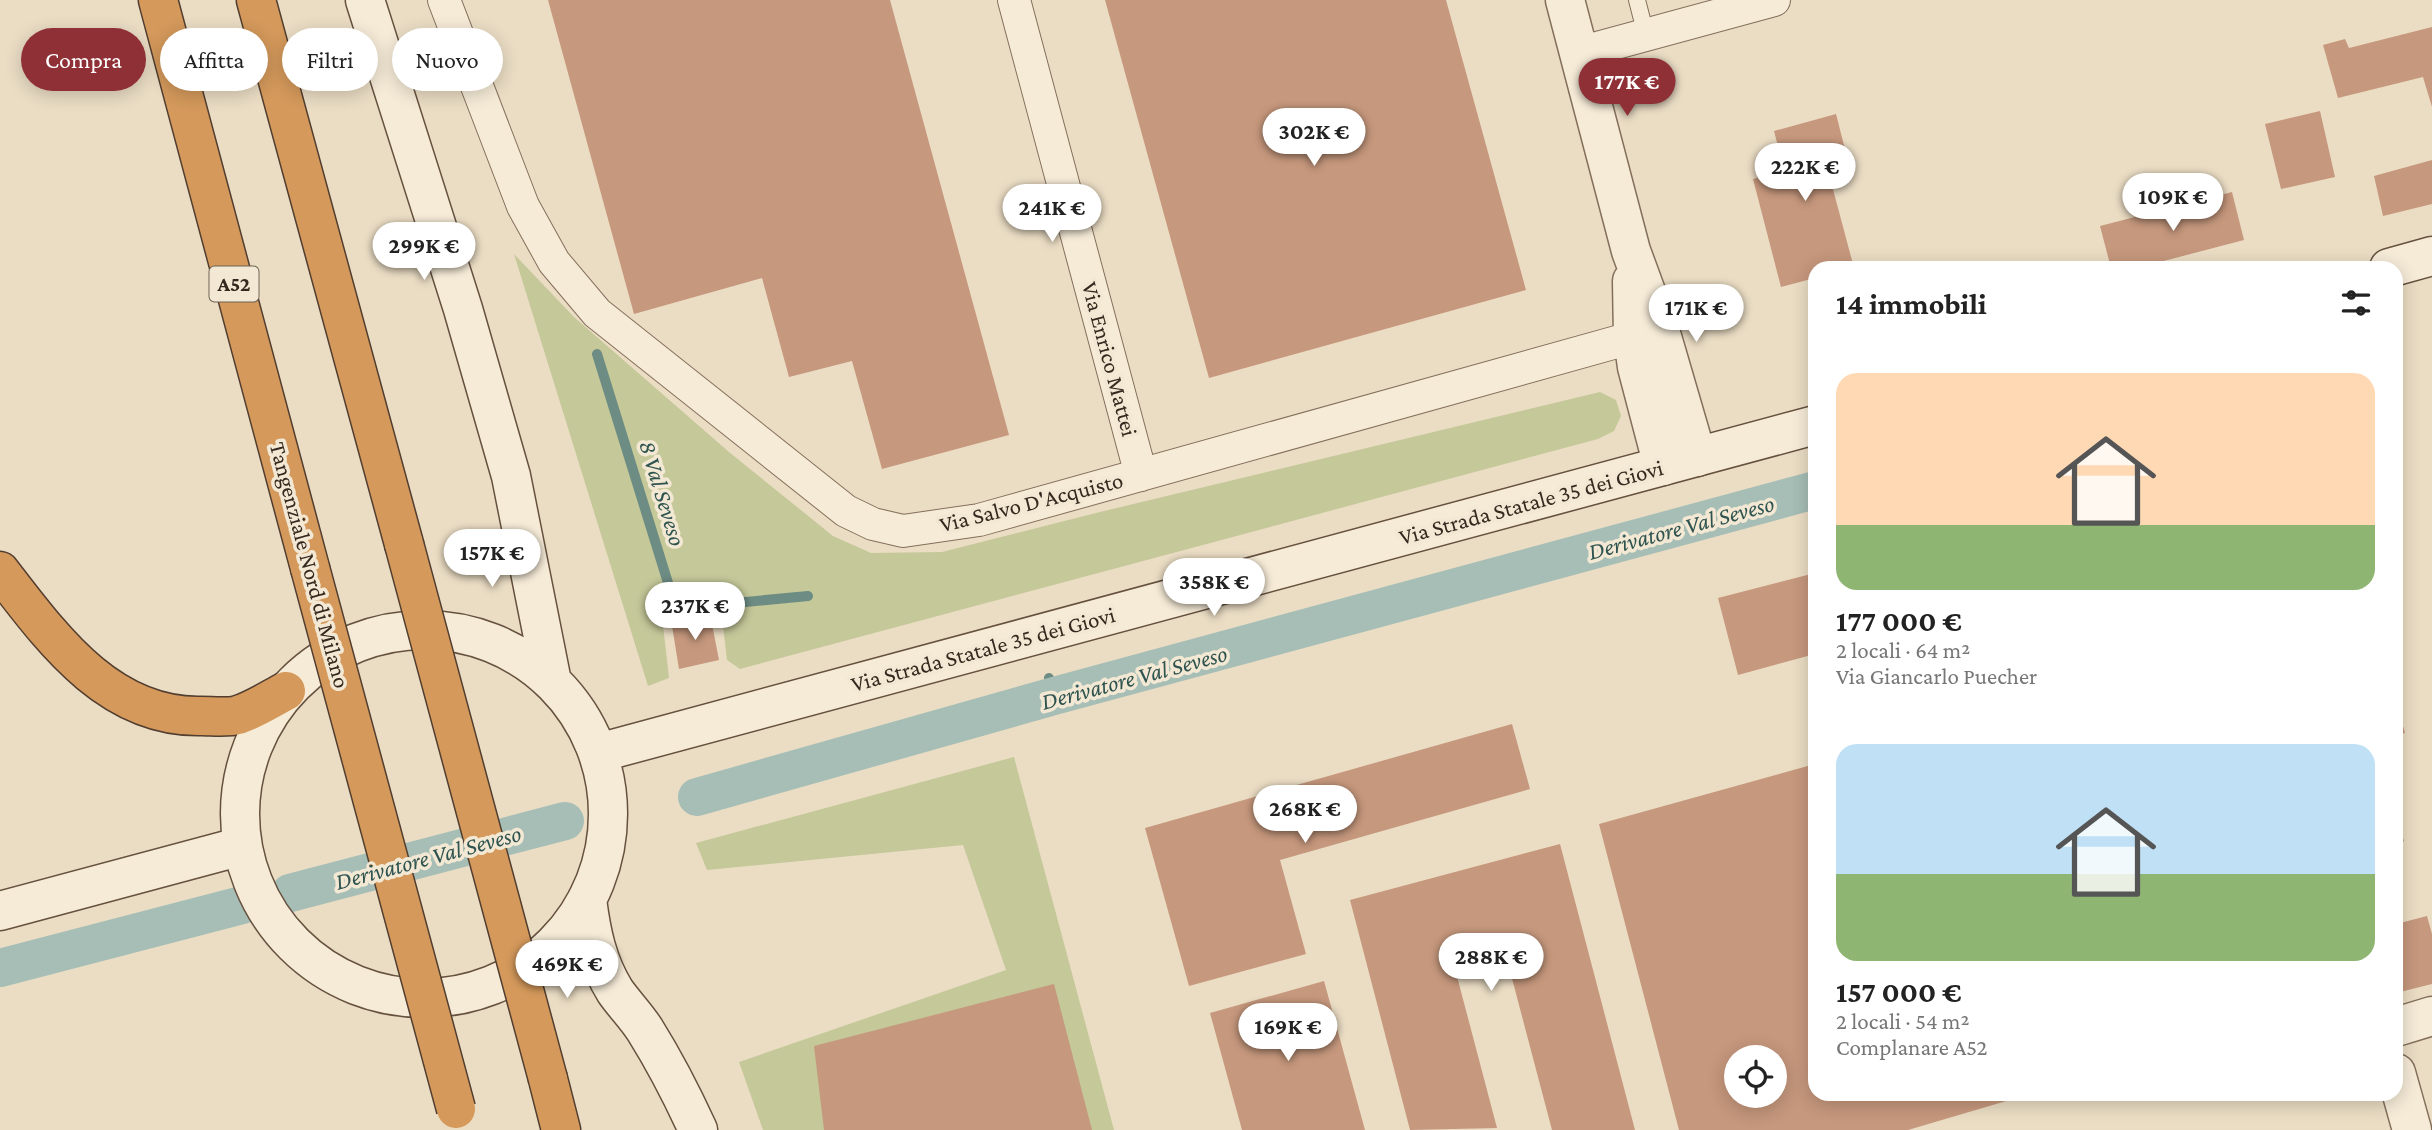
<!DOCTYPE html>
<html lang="it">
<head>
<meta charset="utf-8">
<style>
	body { margin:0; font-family:"Crimson Pro",serif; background:#f2f2f2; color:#222; height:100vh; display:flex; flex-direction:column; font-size:26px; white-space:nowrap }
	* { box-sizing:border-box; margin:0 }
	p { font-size:23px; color:#767676 }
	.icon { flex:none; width:38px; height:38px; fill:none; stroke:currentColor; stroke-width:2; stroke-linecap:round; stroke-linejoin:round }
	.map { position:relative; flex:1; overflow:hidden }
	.details { position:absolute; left:1808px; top:261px; width:595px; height:840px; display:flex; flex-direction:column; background:#fff; border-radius:21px; box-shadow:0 4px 18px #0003 }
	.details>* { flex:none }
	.hud { position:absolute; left:21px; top:28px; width:665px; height:63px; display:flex; gap:14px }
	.buttons { position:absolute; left:1724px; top:1045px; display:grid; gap:14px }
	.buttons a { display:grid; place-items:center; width:63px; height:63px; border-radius:50%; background:#fff; box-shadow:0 4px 18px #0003; font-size:35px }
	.price { position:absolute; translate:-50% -60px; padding:0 16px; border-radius:24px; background:#fff; color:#222; font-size:23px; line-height:46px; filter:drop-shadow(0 2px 4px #0008) }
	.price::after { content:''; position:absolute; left:50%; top:42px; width:21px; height:16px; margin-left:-10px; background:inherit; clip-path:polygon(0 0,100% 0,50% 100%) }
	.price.selected { background:#8f3036; color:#fff }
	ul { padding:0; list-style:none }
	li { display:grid; align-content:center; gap:14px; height:371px; padding:0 28px }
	li span { display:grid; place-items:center; height:217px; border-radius:21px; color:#555 }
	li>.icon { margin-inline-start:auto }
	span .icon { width:126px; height:126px; fill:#fffc; stroke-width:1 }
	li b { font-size:30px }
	h2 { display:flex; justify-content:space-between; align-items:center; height:84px; padding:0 28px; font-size:30px }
	.pill { padding:0 24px; border-radius:32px; background:#fff; box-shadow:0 4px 18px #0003; font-size:24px; line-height:63px }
	.pill.selected { background:#8f3036; color:#fff }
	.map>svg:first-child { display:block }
</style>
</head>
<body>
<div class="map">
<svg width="2432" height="1130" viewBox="0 0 2432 1130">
	<rect width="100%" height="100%" fill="#ebddc4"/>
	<!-- green -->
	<path fill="#c5c899" d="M514,254L574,317L729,452L833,536L871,553L942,552L1100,512L1600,392L1616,400L1621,416L1614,431L1598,439L740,669L727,660L721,609L662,616L669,678L648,686Z
		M1014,757L1114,1130H763L739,1062L1006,970L963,845L707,870L696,843Z"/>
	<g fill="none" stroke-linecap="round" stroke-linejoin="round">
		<!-- stream -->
		<path stroke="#6d8c83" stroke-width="10" d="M597,354L669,586C679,598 688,603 703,606L808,596
			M1049,678L1054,696"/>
		<!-- canal -->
		<path stroke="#a6beb6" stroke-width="38" d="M697,797L1054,696L1815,490
			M290,893L565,821
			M0,968L242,905"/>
	</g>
	<!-- building -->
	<path fill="#c6987d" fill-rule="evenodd" d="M548,0H890L1009,435L882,469L852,361L789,377L762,278L634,314Z
		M1105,0H1446L1526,290L1209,378Z
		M2432,27V107L2423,77L2338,98L2323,45L2345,39L2349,48Z
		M2320,111L2335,177L2281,189L2265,124Z
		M1836,114L1847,157L1826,163L1854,268H1815V278L1781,287L1753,179L1784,170L1774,131Z
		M2432,160V204L2383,216L2374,176Z
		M2232,192L2244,240L2137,268H2111L2100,226Z
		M1815,573V654L1738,675L1718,598Z
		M697,615L702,621L711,619L719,660L679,669L672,626L679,625L682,618Z
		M2396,702L2405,733L2396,735Z
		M1512,724L1530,789L1280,860L1306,954L1189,986L1145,828Z
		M1815,764V1094H2030L1908,1130H1679L1599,824ZM1736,1057H1774V1096H1736Z
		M2396,815L2404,841L2396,844Z
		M1560,844L1635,1130H1552L1500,933L1449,946L1497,1128L1410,1130L1350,900Z
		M2427,916L2432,934V984L2396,993V924Z
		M1324,981L1365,1130H1242L1210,1013Z
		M1054,984L1092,1130H824L814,1046Z"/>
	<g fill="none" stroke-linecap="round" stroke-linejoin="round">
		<defs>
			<path id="service" d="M1637,0L1646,35"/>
			<path id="minor" d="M444,0L523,206L554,262L597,313L846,511L873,524L903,531L979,520L1656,331
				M1014,0L1141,475
				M1579,53L1774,0"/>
			<path id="tertiary" d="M1565,0L1631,251L1660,330L1697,457
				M1632,281L1633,338L1637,367L1663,466
				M2396,1027L2432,1016
				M2396,1073L2412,1130"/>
			<path id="secondary" d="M365,0L463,309L511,476L552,682
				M2389,268L2432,256
				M240 814a184 184 0 1 1 368 0a184 184 0 1 1-368 0Z
				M598,753L1815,425
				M587,899C591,931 597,962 615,991C624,1004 636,1016 645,1030C665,1062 682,1095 698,1130
				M0,911L242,846"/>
			<path id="motorway" d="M158,0L310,568
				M256,0L404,544
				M0,571C51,637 108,718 201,716C212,716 227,718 238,715C254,710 271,699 286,691
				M548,1079L561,1130"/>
		</defs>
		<!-- service casing -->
		<use href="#service" stroke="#846f5c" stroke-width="18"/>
		<!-- minor casing -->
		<use href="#minor" stroke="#846f5c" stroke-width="34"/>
		<!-- tertiary casing -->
		<use href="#tertiary" stroke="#846f5c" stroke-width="41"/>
		<!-- secondary casing -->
		<use href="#secondary" stroke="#66513f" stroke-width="41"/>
		<!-- motorway casing -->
		<use href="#motorway" stroke="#523e30" stroke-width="41"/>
		<!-- service -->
		<use href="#service" stroke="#f6ebd7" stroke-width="16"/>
		<!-- minor -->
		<use href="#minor" stroke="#f6ebd7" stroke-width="32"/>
		<!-- tertiary -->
		<use href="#tertiary" stroke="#f6ebd7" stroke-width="38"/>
		<!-- secondary -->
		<use href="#secondary" stroke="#f6ebd7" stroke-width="38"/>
		<!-- motorway -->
		<use href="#motorway" stroke="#d4995b" stroke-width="38"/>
		<defs>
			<path id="motorway-bridge" d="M404,544L548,1079
				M310,568L456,1109"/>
		</defs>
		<!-- motorway-bridge casing -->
		<use href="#motorway-bridge" stroke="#523e30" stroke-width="41" stroke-linecap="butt"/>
		<!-- motorway-bridge -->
		<use href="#motorway-bridge" stroke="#d4995b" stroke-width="38"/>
	</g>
	<g text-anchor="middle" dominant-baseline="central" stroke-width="7" stroke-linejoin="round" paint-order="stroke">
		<!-- shield labels -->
		<rect fill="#f3e8d3" stroke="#6e6255" stroke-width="2" x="209.5" y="266.5" width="49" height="35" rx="5"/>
		<g font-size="21" font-weight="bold" fill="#35291f">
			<text x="234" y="284">A52</text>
		</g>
		<!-- street labels -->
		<g font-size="23" fill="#35291f" stroke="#f3e8d3">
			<text transform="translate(1110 359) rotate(75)">Via Enrico Mattei</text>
			<text transform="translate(1031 502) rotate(-14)">Via Salvo D'Acquisto</text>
			<text transform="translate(1531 502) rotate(-15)">Via Strada Statale 35 dei Giovi</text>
			<text transform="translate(310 565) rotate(75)">Tangenziale Nord di Milano</text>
			<text transform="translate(983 649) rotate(-15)">Via Strada Statale 35 dei Giovi</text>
		</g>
		<!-- water labels -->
		<g font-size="24" font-style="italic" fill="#2f5450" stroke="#f3e8d3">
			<text transform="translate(663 493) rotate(73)">8 Val Seveso</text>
			<text transform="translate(1681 527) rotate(-15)">Derivatore Val Seveso</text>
			<text transform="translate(1134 677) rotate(-15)">Derivatore Val Seveso</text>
			<text transform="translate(428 857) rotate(-15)">Derivatore Val Seveso</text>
		</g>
	</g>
</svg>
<div class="buttons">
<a><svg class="icon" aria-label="locate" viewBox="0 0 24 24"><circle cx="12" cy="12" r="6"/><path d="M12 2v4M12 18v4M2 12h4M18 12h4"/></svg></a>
</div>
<b class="price selected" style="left:1627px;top:118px">177K €</b>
<b class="price" style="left:1314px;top:168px">302K €</b>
<b class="price" style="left:1805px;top:203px">222K €</b>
<b class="price" style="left:2173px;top:233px">109K €</b>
<b class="price" style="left:1052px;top:244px">241K €</b>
<b class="price" style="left:424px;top:282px">299K €</b>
<b class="price" style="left:1696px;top:344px">171K €</b>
<b class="price" style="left:492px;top:589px">157K €</b>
<b class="price" style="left:1214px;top:618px">358K €</b>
<b class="price" style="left:695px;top:642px">237K €</b>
<b class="price" style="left:1305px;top:845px">268K €</b>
<b class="price" style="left:1491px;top:993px">288K €</b>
<b class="price" style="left:567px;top:1000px">469K €</b>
<b class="price" style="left:1288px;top:1063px">169K €</b>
<div class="hud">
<a class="pill selected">Compra</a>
<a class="pill">Affitta</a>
<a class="pill">Filtri</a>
<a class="pill">Nuovo</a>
</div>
<section class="details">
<h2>14 immobili<svg class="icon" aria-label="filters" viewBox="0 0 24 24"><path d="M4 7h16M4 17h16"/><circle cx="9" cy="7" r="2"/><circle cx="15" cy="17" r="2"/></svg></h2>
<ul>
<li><span style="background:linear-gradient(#ffd9b3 70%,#8fb573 0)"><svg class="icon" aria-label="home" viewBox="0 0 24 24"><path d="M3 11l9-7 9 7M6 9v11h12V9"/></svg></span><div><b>177 000 €</b><p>2 locali · 64 m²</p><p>Via Giancarlo Puecher</p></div></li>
<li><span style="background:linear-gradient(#bfe0f5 60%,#8fb573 0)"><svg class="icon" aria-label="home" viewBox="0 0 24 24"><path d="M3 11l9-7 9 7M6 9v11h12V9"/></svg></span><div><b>157 000 €</b><p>2 locali · 54 m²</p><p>Complanare A52</p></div></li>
</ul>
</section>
</div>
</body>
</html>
